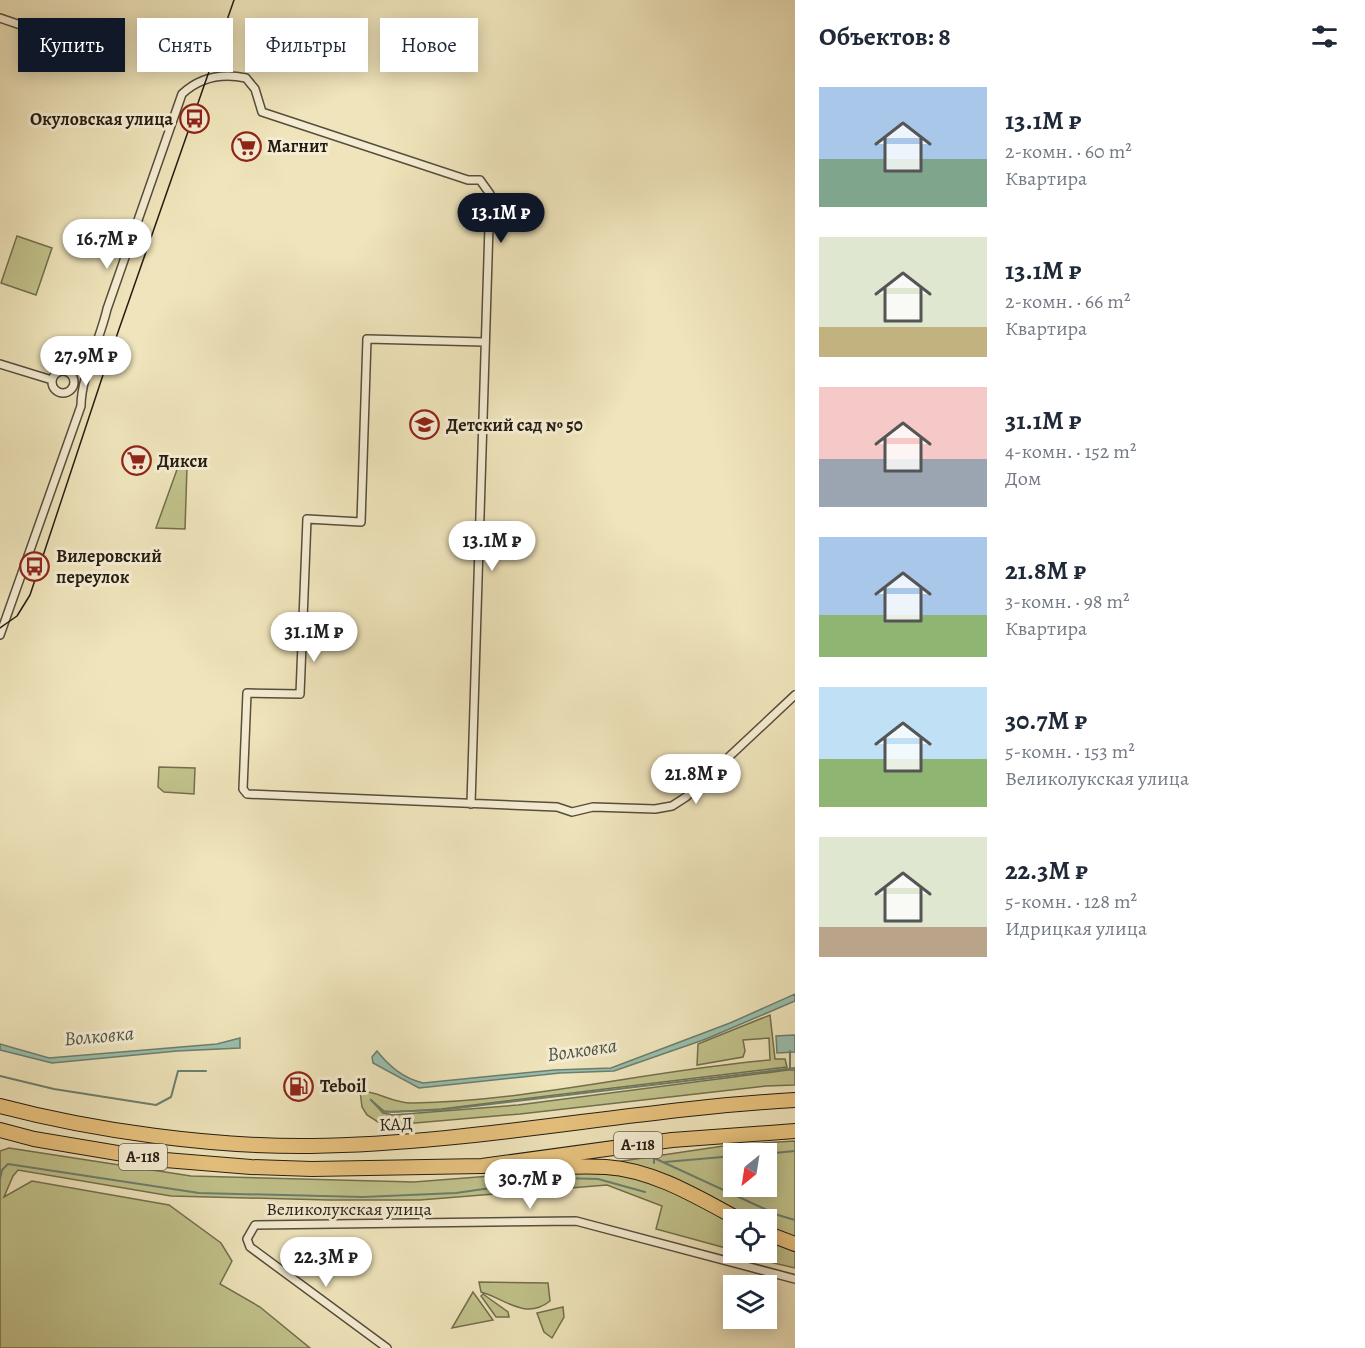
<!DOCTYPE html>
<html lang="ru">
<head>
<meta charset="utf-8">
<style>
	body { margin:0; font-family:Alegreya,serif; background:#f2f2f3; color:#1f2937; height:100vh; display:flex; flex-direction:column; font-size:22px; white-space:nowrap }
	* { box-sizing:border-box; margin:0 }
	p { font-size:20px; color:#747a83 }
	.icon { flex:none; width:33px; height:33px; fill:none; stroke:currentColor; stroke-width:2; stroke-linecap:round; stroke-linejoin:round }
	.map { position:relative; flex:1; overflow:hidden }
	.details { display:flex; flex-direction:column; background:#fff; width:570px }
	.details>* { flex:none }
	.guide { position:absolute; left:18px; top:18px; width:570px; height:54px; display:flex; gap:12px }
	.needle { width:39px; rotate:210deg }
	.fabs { position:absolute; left:723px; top:1143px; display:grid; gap:12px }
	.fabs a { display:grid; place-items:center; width:54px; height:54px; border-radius:0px; background:#fff; box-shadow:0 3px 15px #0003; font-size:30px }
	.price { position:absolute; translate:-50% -51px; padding:0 14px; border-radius:21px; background:#fff; color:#222; font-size:20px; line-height:39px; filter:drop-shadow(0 2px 3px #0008) }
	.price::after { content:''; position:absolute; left:50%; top:36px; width:18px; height:14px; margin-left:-9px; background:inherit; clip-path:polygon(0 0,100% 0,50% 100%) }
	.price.selected { background:#111827; color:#fff }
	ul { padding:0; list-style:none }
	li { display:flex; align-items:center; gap:18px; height:150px; padding:0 24px }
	li span { display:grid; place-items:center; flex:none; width:168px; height:120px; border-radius:0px; color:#555 }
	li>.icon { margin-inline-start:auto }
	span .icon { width:72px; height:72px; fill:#fffc; stroke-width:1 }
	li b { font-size:26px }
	h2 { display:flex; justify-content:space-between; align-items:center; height:72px; padding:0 24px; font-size:26px }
	.tag { padding:0 21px; border-radius:0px; background:#fff; box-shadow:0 3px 15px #0003; font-size:21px; line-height:54px }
	.tag.selected { background:#111827; color:#fff }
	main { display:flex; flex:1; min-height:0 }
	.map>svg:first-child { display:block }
</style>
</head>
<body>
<main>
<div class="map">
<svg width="795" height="1348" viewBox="0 0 795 1348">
	<rect width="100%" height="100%" fill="#efe4bb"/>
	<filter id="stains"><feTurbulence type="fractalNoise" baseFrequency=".00333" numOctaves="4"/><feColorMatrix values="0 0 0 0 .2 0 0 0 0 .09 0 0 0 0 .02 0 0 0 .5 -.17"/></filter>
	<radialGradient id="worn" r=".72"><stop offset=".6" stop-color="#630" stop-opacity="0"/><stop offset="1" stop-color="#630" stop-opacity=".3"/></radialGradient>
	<!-- green -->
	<path fill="#c1c28b" stroke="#726f4e" stroke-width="1.5" fill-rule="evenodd" d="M366,30V57L332,46C335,31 354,35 366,30Z
		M17,236L52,248L36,295L1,283Z
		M179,464L187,467L185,529L156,528Z
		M159,767L195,768L194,794L164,792L158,787Z
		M770,1015L775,1059H785L787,1067L441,1109L393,1112L384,1111L370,1099L383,1113L393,1115L518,1105L788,1070H795V1085L766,1086L520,1114L392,1125L378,1122L367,1115L362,1107L360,1091C378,1091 394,1104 413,1103C532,1101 651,1070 770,1060L769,1038L743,1040L745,1051L743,1057L697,1065L698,1044Z
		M795,1141V1241L767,1229L766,1220L747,1219L686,1187L609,1163L730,1145ZM734,1154H766V1186H734Z
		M9,1148L191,1176L414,1182L567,1170L628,1176L665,1187L733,1222V1250L656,1229L662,1206L607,1185L420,1200H328L171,1196L18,1170L13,1176L4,1197L32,1181L169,1205L221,1243L232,1261L220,1284L260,1307L310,1348H0V1151Z
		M767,1240L795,1251V1268L757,1259L756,1254L753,1253L766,1252Z
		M479,1282L548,1283L550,1301C525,1321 504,1298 481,1292Z
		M473,1292L493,1320L452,1328Z
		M483,1294L508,1312L509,1317H496L481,1296Z
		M563,1307L564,1317L552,1338L544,1332L537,1313Z"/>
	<!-- water -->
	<path fill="#9abfad" stroke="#6b7e6f" stroke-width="1.5" d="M795,994V1001L706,1039L614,1071L560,1073L419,1088L373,1063L372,1057L377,1051C390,1067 403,1078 423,1083L554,1070L611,1068L730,1023Z
		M795,1035V1052L777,1053L776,1036Z
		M240,1038V1048L177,1051L52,1063L0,1050V1044L49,1058L217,1044Z"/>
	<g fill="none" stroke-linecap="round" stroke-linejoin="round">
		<!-- stream -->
		<path stroke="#6b7e6f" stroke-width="2" d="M790,1068V1051
			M0,1076L54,1089L156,1105L171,1097L178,1071H206
			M371,1100L383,1112L441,1110L795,1068
			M764,1154L795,1151
			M665,1162L734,1156
			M654,1163V1158L778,1215L795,1220
			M0,1179L2,1170L8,1164L199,1193L363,1197L456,1193L561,1178L598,1179L645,1192"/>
		<defs>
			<path id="street" d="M0,18L79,45
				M484,342L367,339L361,522L307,519L300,694L247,693L243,789L247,794L557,807L572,812L593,807L655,809L672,806L686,797L795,695
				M0,364L52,380
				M52 382a11 11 0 1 1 22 0a11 11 0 1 1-22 0Z
				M0,635L81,406C81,376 100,340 107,309L182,94C200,77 222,73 246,78L255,89L262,112L468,180H480L490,194L471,804
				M387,1348L250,1247L247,1239L255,1225L576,1221L795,1279"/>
			<path id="highway" d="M0,1106C95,1131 212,1147 311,1146C473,1144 633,1109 795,1100
				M0,1130L34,1139L153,1159L251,1167L312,1169L482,1166L672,1140L795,1131
				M522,1168C550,1168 579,1165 606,1167C654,1170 699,1198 740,1220
				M766,1233L795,1244"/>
		</defs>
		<!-- street casing -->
		<use href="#street" stroke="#574e3c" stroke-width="10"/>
		<!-- highway casing -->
		<use href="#highway" stroke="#241c12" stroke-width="16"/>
		<!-- street -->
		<use href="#street" stroke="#f5edd3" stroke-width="7"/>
		<!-- highway -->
		<use href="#highway" stroke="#e8c27e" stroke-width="14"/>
		<!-- tram -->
		<path stroke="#241c12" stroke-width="1.5" d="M0,628L17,616L30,595L103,375L234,0"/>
	</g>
	<!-- icons -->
	<defs>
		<symbol id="bus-ring" viewBox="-11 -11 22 22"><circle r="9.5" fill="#f5edd3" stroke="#8f2418" stroke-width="1.5"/><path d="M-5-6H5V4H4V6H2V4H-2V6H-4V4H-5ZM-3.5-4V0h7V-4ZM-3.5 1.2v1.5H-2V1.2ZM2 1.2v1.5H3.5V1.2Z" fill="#8f2418"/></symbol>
		<symbol id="supermarket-ring" viewBox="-11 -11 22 22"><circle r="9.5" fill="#f5edd3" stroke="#8f2418" stroke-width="1.5"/><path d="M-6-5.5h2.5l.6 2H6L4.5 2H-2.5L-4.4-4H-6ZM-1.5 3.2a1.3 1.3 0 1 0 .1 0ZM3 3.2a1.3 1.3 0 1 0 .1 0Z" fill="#8f2418"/></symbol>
		<symbol id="school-ring" viewBox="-11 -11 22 22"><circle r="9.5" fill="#f5edd3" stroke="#8f2418" stroke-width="1.5"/><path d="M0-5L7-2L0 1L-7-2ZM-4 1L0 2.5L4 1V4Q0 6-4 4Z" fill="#8f2418"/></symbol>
		<symbol id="fuel-ring" viewBox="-11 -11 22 22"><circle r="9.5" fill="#f5edd3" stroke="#8f2418" stroke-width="1.5"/><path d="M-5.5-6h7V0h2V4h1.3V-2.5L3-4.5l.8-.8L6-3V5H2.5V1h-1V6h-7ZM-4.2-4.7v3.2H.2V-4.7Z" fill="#8f2418"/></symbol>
	</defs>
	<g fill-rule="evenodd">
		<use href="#bus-ring" x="178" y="102" width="33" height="33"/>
		<use href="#supermarket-ring" x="230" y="130" width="33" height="33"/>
		<use href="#school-ring" x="408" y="408" width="33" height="33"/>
		<use href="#supermarket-ring" x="120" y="444" width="33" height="33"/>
		<use href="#bus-ring" x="18" y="550" width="33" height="33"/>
		<use href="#fuel-ring" x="282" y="1070" width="33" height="33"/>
	</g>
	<g text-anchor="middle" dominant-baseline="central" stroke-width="6" stroke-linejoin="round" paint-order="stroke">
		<!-- shield labels -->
		<g fill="#f5edd3" stroke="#635b4c" stroke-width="1.5">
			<rect x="614" y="1132" width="48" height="26" rx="4.5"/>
			<rect x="119" y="1144" width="48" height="26" rx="4.5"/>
		</g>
		<g font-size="16" font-weight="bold" fill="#241c12">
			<text x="638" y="1145">А-118</text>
			<text x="143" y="1157">А-118</text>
		</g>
		<!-- poi labels -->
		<g font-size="18" font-weight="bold" fill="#241c12" stroke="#f5edd3" text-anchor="start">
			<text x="173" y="119" text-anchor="end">Окуловская улица</text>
			<text x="267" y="146">Магнит</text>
			<text x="446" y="425">Детский сад № 50</text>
			<text x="157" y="461">Дикси</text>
			<text x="56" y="556">Вилеровский<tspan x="56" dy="21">переулок</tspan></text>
			<text x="320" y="1086">Teboil</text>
		</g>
		<!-- street labels -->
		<g font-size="18" fill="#241c12" stroke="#f5edd3">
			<text transform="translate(396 1124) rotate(-3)">КАД</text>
			<text x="349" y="1209">Великолукская улица</text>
		</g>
		<!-- water labels -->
		<g font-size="20" font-style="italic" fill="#4d5548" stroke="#f5edd3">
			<text transform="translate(99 1036) rotate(-5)">Волковка</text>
			<text transform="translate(582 1050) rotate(-8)">Волковка</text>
		</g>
	</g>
	<rect width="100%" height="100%" filter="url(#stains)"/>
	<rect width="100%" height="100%" fill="url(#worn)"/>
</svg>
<div class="fabs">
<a><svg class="needle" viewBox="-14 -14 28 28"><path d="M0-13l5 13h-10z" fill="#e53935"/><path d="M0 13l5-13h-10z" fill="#747a83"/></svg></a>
<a><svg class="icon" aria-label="locate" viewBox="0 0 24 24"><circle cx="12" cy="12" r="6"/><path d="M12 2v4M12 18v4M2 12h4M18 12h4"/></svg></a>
<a><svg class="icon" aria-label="layers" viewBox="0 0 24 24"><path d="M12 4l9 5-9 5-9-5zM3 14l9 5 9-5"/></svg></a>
</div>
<b class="price selected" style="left:501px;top:244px">13.1M ₽</b>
<b class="price" style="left:107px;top:270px">16.7M ₽</b>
<b class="price" style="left:86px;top:387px">27.9M ₽</b>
<b class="price" style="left:492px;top:572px">13.1M ₽</b>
<b class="price" style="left:314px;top:663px">31.1M ₽</b>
<b class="price" style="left:696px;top:805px">21.8M ₽</b>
<b class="price" style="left:530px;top:1210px">30.7M ₽</b>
<b class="price" style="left:326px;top:1288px">22.3M ₽</b>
<div class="guide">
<a class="tag selected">Купить</a>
<a class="tag">Снять</a>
<a class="tag">Фильтры</a>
<a class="tag">Новое</a>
</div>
</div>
<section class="details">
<h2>Объектов: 8<svg class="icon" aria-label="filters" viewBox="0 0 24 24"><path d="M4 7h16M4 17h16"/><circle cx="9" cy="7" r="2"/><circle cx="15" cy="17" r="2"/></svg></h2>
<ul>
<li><span style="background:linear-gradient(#a9c7e8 60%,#7fa58c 0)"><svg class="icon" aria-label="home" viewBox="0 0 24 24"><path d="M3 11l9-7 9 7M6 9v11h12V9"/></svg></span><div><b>13.1M ₽</b><p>2-комн. · 60 m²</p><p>Квартира</p></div></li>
<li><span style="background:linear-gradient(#dfe7d0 75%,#c2b280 0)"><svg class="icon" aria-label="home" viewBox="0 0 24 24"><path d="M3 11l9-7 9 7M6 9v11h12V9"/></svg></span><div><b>13.1M ₽</b><p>2-комн. · 66 m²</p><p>Квартира</p></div></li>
<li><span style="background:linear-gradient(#f6c9c9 60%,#9aa5b1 0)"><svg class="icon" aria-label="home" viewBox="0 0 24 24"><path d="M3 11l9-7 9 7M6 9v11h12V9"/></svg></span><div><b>31.1M ₽</b><p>4-комн. · 152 m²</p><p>Дом</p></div></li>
<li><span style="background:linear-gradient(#a9c7e8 65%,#8fb573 0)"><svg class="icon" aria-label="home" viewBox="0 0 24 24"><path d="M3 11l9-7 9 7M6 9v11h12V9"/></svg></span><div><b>21.8M ₽</b><p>3-комн. · 98 m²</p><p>Квартира</p></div></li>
<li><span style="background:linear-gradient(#bfe0f5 60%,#8fb573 0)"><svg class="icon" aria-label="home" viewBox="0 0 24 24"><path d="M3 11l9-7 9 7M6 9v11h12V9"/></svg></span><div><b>30.7M ₽</b><p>5-комн. · 153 m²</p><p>Великолукская улица</p></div></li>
<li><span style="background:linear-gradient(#dfe7d0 75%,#b9a48a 0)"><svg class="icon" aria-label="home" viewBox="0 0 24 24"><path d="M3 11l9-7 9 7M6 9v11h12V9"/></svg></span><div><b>22.3M ₽</b><p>5-комн. · 128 m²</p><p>Идрицкая улица</p></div></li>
</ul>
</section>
</main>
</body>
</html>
